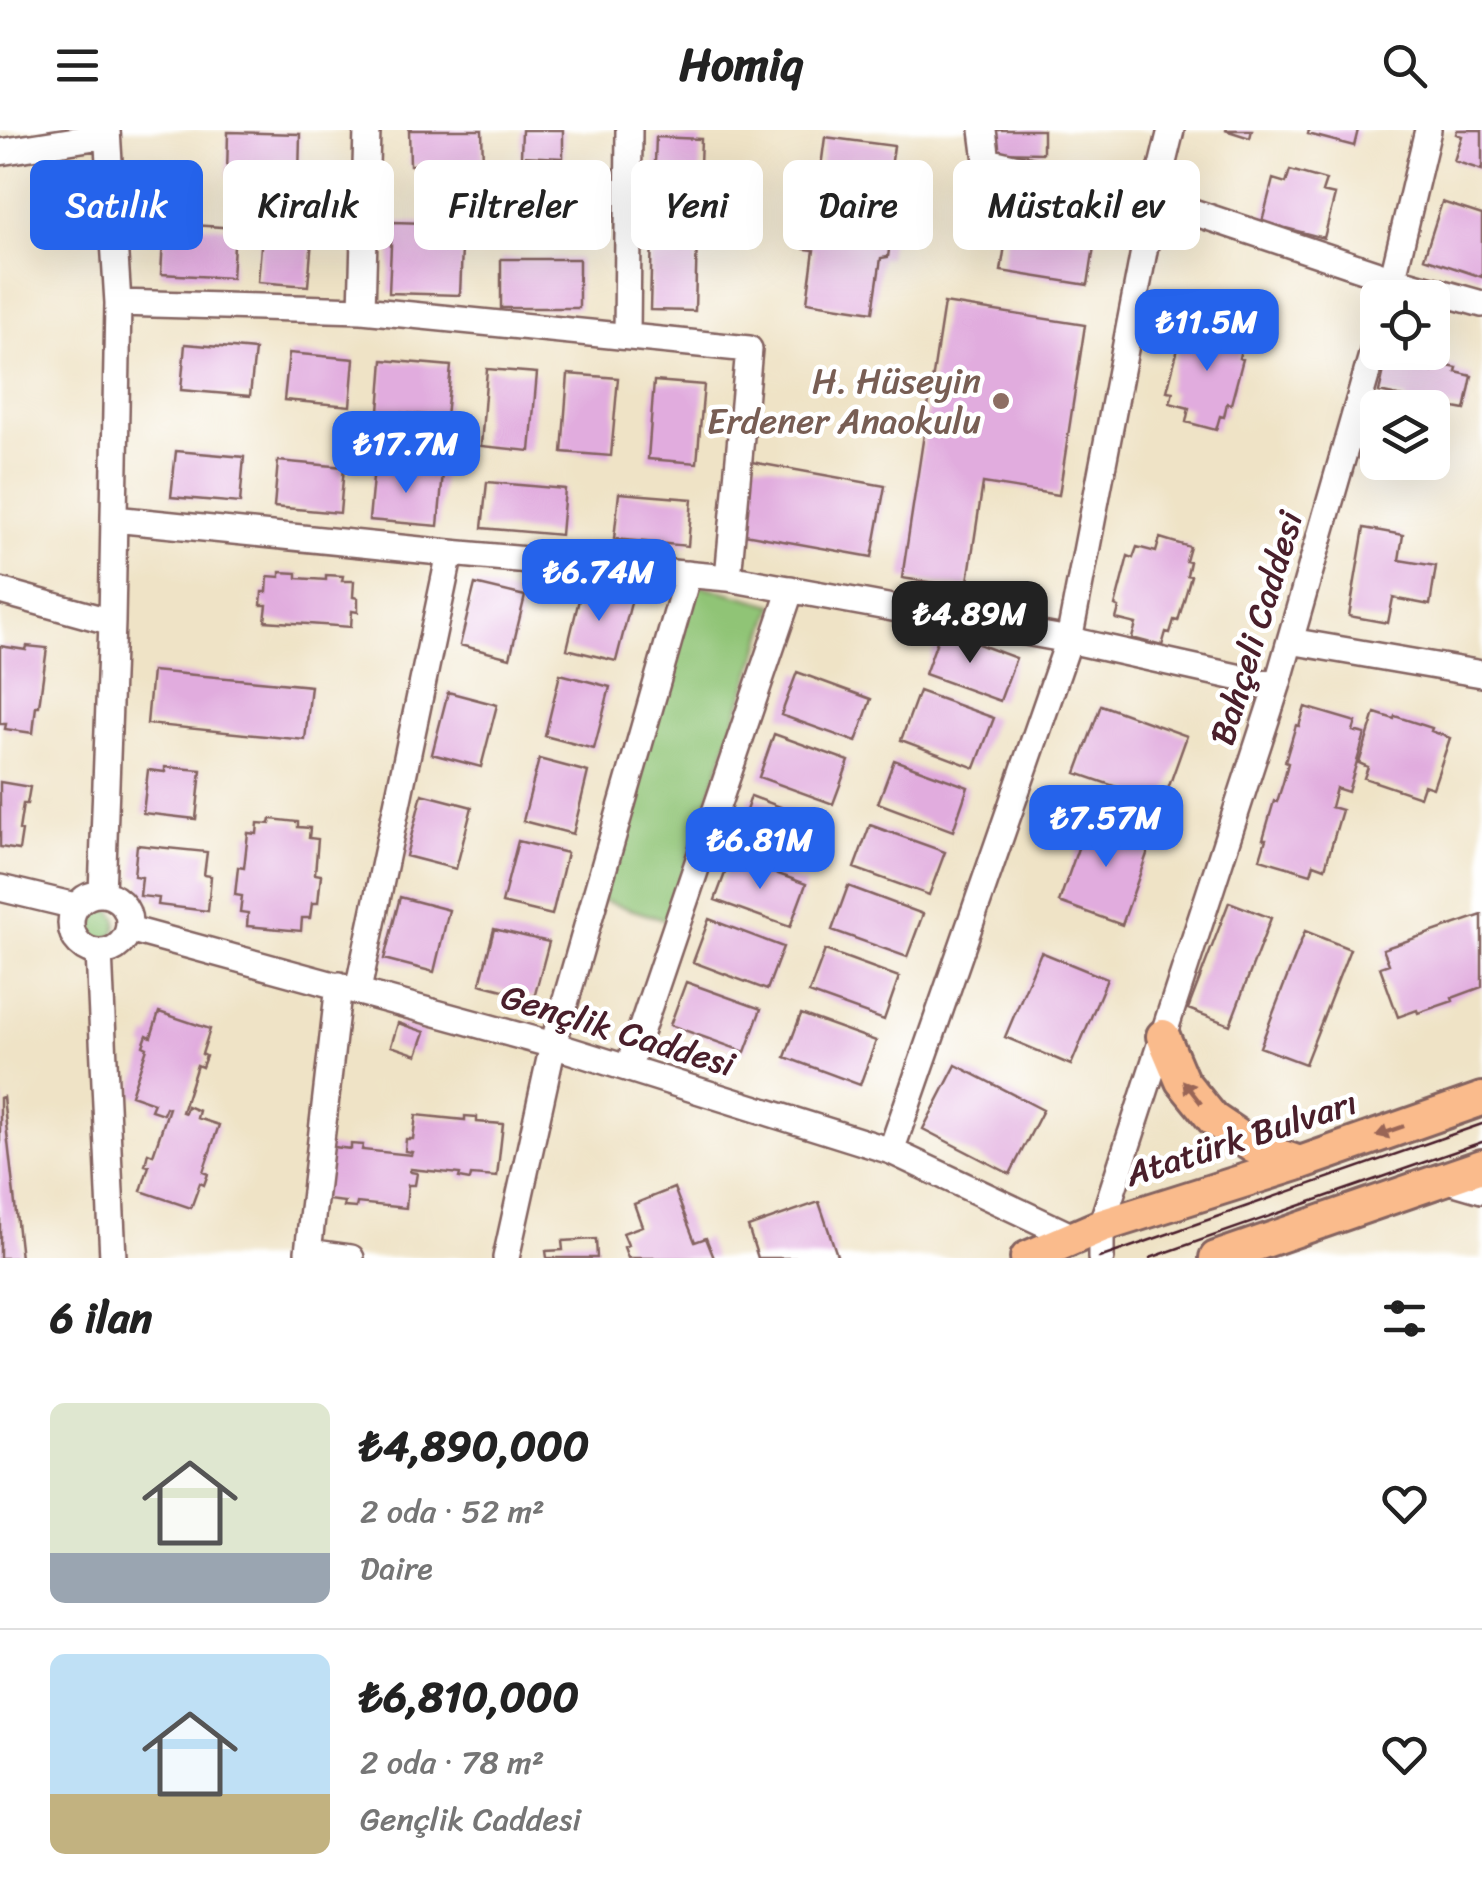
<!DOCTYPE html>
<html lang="tr">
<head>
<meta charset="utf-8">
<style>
	body { margin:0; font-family:Sriracha,sans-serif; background:#f2f2f2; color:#222; height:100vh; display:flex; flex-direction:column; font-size:38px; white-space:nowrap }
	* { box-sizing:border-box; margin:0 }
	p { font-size:32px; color:#767676 }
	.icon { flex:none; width:55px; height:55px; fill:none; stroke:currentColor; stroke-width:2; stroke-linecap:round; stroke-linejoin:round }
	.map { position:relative; height:1128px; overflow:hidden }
	.sheet { display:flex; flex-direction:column; background:#fff; flex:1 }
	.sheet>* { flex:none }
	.guide { position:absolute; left:30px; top:30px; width:1422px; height:90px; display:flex; gap:20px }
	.buttons { position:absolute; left:1360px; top:150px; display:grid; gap:20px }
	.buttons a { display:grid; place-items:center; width:90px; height:90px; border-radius:15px; background:#fff; box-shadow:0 10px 40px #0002; font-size:50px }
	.price { position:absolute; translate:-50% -85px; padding:0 22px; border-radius:20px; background:#2563eb; color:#fff; font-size:32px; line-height:65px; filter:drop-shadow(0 2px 5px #0008) }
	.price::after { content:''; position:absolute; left:50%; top:60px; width:30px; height:22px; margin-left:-15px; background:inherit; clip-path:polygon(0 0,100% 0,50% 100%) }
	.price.active { background:#222; color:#fff }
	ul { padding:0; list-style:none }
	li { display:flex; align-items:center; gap:30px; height:250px; padding:0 50px }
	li+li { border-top:2px solid #e0e0e0 }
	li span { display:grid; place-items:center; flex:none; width:280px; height:200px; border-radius:15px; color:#555 }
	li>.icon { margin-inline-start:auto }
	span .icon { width:120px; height:120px; fill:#fffc; stroke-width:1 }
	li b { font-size:42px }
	h2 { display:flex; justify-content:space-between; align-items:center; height:120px; padding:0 50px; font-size:42px }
	.pill { padding:0 35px; border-radius:15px; background:#fff; box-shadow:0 10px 40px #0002; font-size:35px; line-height:90px }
	.pill.active { background:#2563eb; color:#fff }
	header { display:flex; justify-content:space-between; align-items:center; height:130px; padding:0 50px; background:#fff; font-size:45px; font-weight:800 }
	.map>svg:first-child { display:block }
</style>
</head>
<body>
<header><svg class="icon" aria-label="menu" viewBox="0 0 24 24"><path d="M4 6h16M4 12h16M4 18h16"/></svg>Homiq<svg class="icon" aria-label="search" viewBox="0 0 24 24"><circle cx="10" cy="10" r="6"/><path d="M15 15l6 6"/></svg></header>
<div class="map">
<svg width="1482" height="1128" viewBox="0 0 1482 1128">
	<rect width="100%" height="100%" fill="#fff"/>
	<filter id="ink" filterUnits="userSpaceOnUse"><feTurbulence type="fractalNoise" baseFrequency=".01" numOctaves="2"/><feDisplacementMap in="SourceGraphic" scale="20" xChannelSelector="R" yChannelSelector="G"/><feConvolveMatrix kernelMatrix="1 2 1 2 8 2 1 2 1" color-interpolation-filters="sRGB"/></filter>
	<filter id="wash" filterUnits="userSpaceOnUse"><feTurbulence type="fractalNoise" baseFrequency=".0048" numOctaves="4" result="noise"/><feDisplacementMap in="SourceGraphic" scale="40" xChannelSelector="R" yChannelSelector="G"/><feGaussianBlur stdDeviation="2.25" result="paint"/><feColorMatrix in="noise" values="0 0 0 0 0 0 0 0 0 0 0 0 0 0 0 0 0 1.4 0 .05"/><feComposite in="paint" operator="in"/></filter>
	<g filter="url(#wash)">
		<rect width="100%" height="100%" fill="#efe3c6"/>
		<!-- green -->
		<path fill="#90c476" stroke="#6d7250" stroke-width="2.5" d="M685,451L774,475L667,791L595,768Z
			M83 793a17 17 0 1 1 34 0a17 17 0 1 1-34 0Z"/>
		<g id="blocks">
			<!-- building -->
			<path fill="#e1acde" d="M409,0H482L483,34L410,35Z
				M522,0H563V28L521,26Z
				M990,0H1043V23L989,22Z
				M1225,0H1252L1250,8Z
				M1309,0H1358L1354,16L1308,4Z
				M1457,0H1482V40L1454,31L1462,6L1456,4Z
				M228,2L300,4L299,48L227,46Z
				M656,7L701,9L698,86L653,84Z
				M825,7L894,16L886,75L895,77L888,127L881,128L873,182L807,172L814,120L804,119L811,66L817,67Z
				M1290,40L1326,50L1322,62L1335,65L1324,108L1262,92L1273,49L1286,53Z
				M504,60H581V109H504Z
				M1442,72L1482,85V147L1424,128Z
				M264,81L314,86L308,156L258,152Z
				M392,92L463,94L460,165L389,163Z
				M164,93L235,98L232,148L161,144Z
				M1008,96L1095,110L1088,155L1001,141Z
				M652,103L697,105L695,181L650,180Z
				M501,129H579V178H501Z
				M944,173L1085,195L1059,365L983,353L967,458L902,448Z
				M1211,192L1242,199L1238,214L1242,215L1239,228L1243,229L1231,274L1227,273L1224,287L1220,286L1216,300L1186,292L1189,278L1170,273L1173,262L1167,261L1180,211L1185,212L1188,201L1208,206Z
				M185,214L255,220L250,266L181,260Z
				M289,223L354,229L350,276L284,270Z
				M1404,226L1427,232L1425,240L1432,242L1434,233L1457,238L1456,242L1472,246L1465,280L1438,275L1432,292V278H1405L1407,268L1379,262L1387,227L1404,231Z
				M383,230L451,236L446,287L379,281Z
				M487,239L537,243L530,321L481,316Z
				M568,244L618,248L611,326L562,322Z
				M654,251L704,255L697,333L648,329Z
				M176,321L244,327L240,373L171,367Z
				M278,331L344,337L340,383L274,377Z
				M752,332L885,356L872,427L739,403Z
				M374,337L443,343L438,396L369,390Z
				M487,352L565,359L561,405L482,398Z
				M619,363L692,369L688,416L614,409Z
				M1364,398L1403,405L1399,430L1436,436L1430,475L1393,468L1388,493L1349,486Z
				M1160,408L1190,417L1186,431L1190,432L1187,445L1191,446L1178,491L1174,490L1170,503L1166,502L1162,516L1132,508L1136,494L1116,489L1119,478L1115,476L1128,426L1133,428L1137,417L1156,422Z
				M280,442L297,443V448L326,450V445L343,446L342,451H354L353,467L358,468V482L352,481L351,497L265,491L267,475H261L262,462H267L268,446L280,447Z
				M475,454L525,466L510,528L460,515Z
				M582,457L632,469L616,531L567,519Z
				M941,500L1016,528L1000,571L925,544Z
				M0,516L26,520L27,516L47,518L39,576H36L33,603L5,599L6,594H0Z
				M152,541L311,556L305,610L147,594Z
				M797,542L871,569L856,612L781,585Z
				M560,544L610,557L594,619L545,606Z
				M919,561L994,588L975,638L901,610Z
				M448,562L497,575L481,637L432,624Z
				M1101,575L1187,606L1163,673L1076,643Z
				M1305,577L1356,592L1353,601L1365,604L1348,662L1336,658L1331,677L1342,680L1325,738L1314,734L1311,744L1260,729L1266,709H1263L1274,671L1277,672L1283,653L1288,633L1285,632L1296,595L1299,596Z
				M1375,583L1394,589L1395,586L1432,598L1431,601L1450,608L1433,658L1424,655L1420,667L1364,648L1368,637L1359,633Z
				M774,604L849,631L833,674L759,647Z
				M539,629L588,642L573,704L523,691Z
				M894,630L968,657L953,701L878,673Z
				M165,637L201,640L196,689L143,683L148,640L165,642Z
				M0,652L30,657L27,674H23L19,700L22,701L19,720L0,717Z
				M422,664L472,677L456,739L406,726Z
				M751,666L826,694L811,737L736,710Z
				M1090,684L1153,707L1122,795L1059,772Z
				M271,689L298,692V697L310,698L309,708L318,709L315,744L321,745L318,773H312L310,788H302L301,801L247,796L248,783L240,782L242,766L235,765L238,737L244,738L248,703L257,704L258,693L270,694Z
				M870,695L945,722L929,765L854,738Z
				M518,711L567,723L552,785L502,773Z
				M137,715L207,722L204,745L211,746L208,781L158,775L159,768L140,766L142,747L134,746Z
				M731,727L806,754L790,797L715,770Z
				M848,756L923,784L907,827L832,800Z
				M400,767L449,780L434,842L384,829Z
				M1229,772L1271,788L1230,895L1188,879Z
				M1482,785V857L1452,868L1453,871L1418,883L1417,880L1398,887L1380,837L1389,834L1383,819Z
				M709,789L783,817L767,860L693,832Z
				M494,799L549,812L534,868L480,854Z
				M1305,801L1350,819L1305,934L1260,917Z
				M825,820L899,847L884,890L809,863Z
				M1041,822L1107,849L1071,935L1005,907Z
				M686,852L761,879L745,922L670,895Z
				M159,882L210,899L202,924L206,926L202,937L197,935L182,982L185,983L187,976L199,981L197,988L219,995L203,1042L208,1044L204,1055L200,1053L191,1078L141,1061L149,1036L145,1035L148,1023L153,1025L169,978L166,977L163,984L151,980L154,973L131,965L147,918L143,916L147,905L151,907Z
				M801,884L876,911L860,955L785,927Z
				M398,893L425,902L417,925L391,916Z
				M956,935L1043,980L1010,1044L923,999Z
				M3,967L21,1128H0V968Z
				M416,985L465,990V986L477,987V992L503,994L497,1047L471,1045L470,1050L459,1048L460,1044L410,1039V1042L417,1043L415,1055H408L406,1078L357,1073L356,1078L344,1077L345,1072L319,1069L325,1016L351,1019V1014L363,1015L362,1020L411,1025L412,1022L405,1021L406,1009H413Z
				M674,1058L695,1112L706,1108L714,1128H628L624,1117L628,1115L623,1103L642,1096L634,1074Z
				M819,1072L838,1128H758L748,1097Z
				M596,1109L597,1128H547L546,1121L563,1120L562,1111Z"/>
		</g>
	</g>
	<g filter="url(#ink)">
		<use href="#blocks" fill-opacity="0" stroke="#846461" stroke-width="2.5"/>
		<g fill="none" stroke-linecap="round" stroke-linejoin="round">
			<defs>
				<path id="minor" d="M983,0L987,31L1154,69L1393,149L1482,174
					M0,22L107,5
					M1388,168L1428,0
					M118,173L362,180L749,219L728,448
					M362,180L367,0
					M627,206L629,0
					M114,389L450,423L728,448L1069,510L1277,556
					M0,461L112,492
					M1290,511L1482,544
					M0,758L75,776
					M102,763L112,492L118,173L107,0
					M71 793a29 29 0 1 1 58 0a29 29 0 1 1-58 0Z
					M129,799L553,915L891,1021L1073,1107
					M99,822L113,1128
					M339,855L308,1122L351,1128
					M358,860L450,423
					M628,938L791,459
					M891,1021L1069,510L1154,69L1171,0
					M1444,1049L1482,1060
					M506,1128L553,915L688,444
					M1101,1128V1096L1277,556L1378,204"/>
				<path id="major" d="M1163,906L1182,951L1213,989L1254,1017L1300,1033
					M1027,1128L1101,1096L1300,1033L1482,969
					M1216,1128L1482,1036"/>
			</defs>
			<!-- minor casing -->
			<use href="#minor" stroke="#846461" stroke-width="30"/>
			<!-- major casing -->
			<use href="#major" stroke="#846461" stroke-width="38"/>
			<!-- minor -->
			<use href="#minor" stroke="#fff" stroke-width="25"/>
			<!-- major -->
			<use href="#major" stroke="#fabb8c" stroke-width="32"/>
			<!-- tram -->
			<path stroke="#4a1f2b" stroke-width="2.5" d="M1099,1128L1482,994
				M1150,1128L1482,1012"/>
		</g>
		<!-- one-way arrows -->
		<defs><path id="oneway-solid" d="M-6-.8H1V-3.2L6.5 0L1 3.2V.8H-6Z" transform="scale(2.5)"/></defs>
		<g fill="#996557">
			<use href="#oneway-solid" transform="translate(1192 962) rotate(-128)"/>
			<use href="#oneway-solid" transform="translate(1390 1001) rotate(161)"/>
		</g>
	</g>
	<!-- markers -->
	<circle fill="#8d6e63" stroke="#fff" stroke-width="4" cx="1001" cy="271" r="10"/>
	<g text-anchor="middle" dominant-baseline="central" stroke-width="9" stroke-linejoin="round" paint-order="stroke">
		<!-- education labels -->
		<g font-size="35" fill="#785e54" stroke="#fff" text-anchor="end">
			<text x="981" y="251">H. Hüseyin<tspan x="981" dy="40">Erdener Anaokulu</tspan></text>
		</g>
		<!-- street labels -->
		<g font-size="35" fill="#4a1f2b" stroke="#fff">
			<text transform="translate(1256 498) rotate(-73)">Bahçeli Caddesi</text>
			<text transform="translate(618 900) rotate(17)">Gençlik Caddesi</text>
			<text transform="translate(1241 1008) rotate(-18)">Atatürk Bulvarı</text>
		</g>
	</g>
</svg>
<div class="buttons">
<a><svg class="icon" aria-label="locate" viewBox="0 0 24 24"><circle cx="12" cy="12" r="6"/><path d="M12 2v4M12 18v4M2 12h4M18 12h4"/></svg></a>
<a><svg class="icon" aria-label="layers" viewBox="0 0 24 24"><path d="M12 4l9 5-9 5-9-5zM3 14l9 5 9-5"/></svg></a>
</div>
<b class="price" style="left:1207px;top:244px">₺11.5M</b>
<b class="price" style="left:406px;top:366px">₺17.7M</b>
<b class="price" style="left:599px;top:494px">₺6.74M</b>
<b class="price active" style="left:970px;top:536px">₺4.89M</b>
<b class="price" style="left:1106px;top:740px">₺7.57M</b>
<b class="price" style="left:760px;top:762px">₺6.81M</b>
<div class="guide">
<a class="pill active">Satılık</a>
<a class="pill">Kiralık</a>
<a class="pill">Filtreler</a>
<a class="pill">Yeni</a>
<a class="pill">Daire</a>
<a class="pill">Müstakil ev</a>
</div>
</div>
<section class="sheet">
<h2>6 ilan<svg class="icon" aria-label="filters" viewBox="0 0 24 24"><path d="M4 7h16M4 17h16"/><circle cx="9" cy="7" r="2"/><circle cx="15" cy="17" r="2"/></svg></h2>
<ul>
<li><span style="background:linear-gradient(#dfe7d0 75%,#9aa5b1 0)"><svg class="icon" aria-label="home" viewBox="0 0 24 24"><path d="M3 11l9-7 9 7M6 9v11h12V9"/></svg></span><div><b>₺4,890,000</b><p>2 oda · 52 m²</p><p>Daire</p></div><svg class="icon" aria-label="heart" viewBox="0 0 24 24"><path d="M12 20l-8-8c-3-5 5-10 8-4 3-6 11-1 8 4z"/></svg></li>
<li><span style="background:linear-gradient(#bfe0f5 70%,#c2b280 0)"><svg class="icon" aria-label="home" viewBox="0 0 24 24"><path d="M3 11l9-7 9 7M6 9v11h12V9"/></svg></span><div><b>₺6,810,000</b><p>2 oda · 78 m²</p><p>Gençlik Caddesi</p></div><svg class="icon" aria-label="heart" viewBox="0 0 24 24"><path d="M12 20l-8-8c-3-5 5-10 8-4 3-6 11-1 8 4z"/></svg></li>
</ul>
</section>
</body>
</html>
